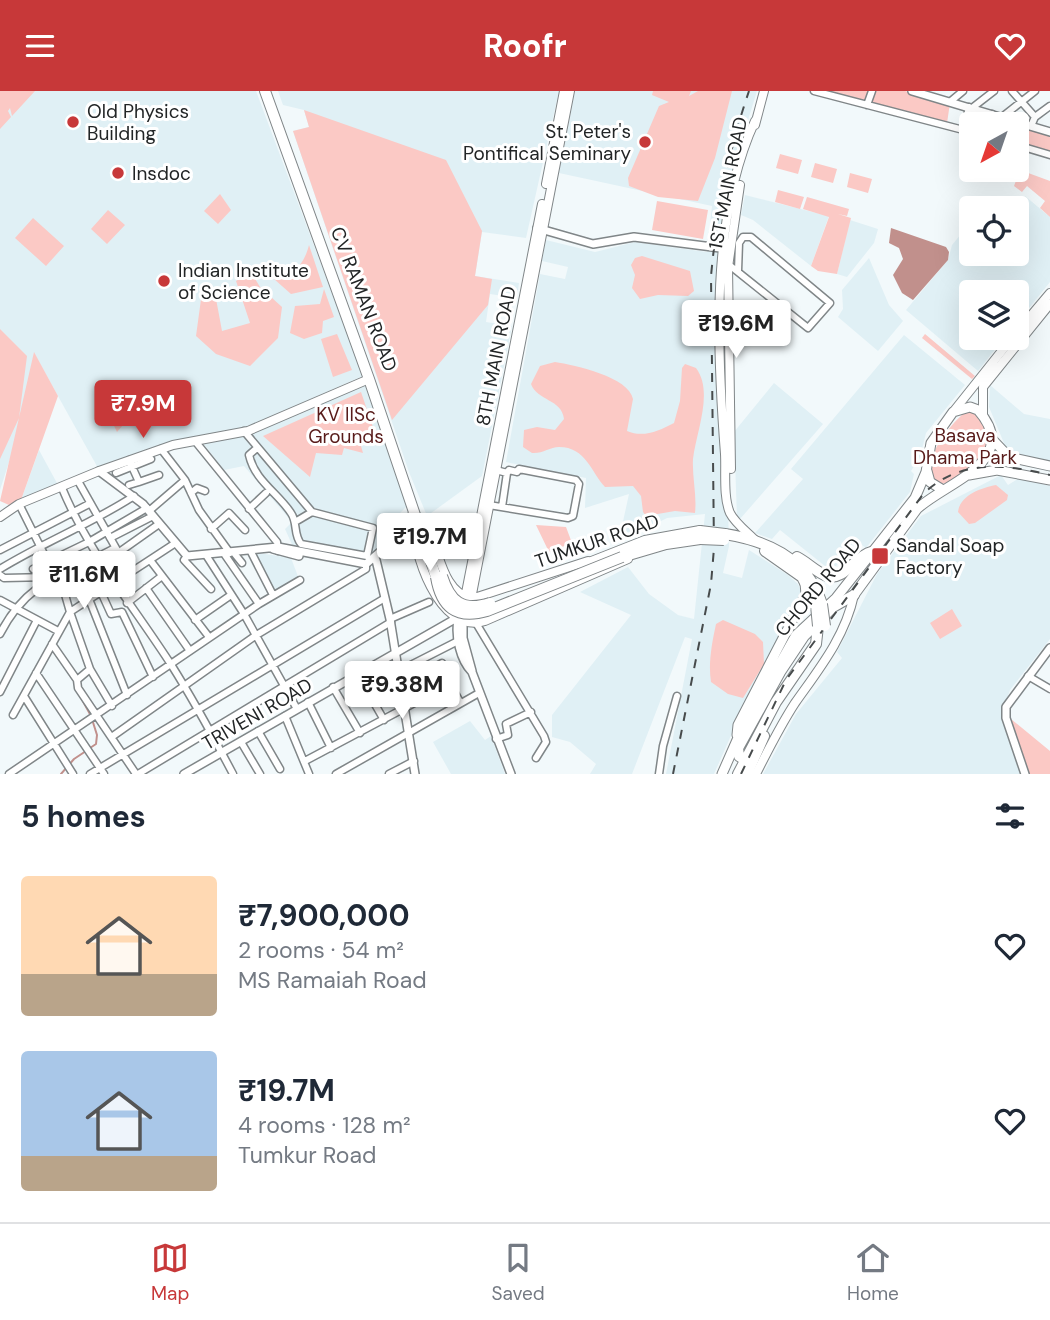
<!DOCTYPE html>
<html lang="en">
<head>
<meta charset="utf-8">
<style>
	body { margin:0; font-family:"DM Sans",sans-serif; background:#f6f6f7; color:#1f2937; height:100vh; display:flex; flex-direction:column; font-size:26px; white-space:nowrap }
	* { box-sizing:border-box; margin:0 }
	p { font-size:23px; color:#747a83 }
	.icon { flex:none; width:38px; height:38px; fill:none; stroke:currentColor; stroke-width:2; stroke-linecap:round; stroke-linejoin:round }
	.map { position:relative; height:683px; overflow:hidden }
	.panel { display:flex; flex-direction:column; background:#fff; flex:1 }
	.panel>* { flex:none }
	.needle { width:46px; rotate:220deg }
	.fabs { position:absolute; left:959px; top:21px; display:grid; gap:14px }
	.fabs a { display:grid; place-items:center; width:70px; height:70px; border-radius:7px; background:#fff; box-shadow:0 7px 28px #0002; font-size:35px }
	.price { position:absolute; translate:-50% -60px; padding:0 16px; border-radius:7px; background:#fff; color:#222; font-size:23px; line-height:46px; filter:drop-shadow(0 2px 4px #0008) }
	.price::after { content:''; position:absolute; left:50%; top:42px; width:21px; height:16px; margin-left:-10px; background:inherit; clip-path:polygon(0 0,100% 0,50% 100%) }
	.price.on { background:#c73839; color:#fff }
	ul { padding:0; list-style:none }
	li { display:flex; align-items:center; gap:21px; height:175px; padding:0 21px }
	li span { display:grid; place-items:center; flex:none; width:196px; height:140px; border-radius:7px; color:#555 }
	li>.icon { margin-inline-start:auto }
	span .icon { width:84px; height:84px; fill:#fffc; stroke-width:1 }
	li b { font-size:30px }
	h2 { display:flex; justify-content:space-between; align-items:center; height:84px; padding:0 21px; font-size:30px }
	header { display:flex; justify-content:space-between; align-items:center; height:91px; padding:0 21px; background:#c73839; color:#fff; font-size:32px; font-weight:800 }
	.dock { display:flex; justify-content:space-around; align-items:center; height:98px; border-top:2px solid #e0e1e3; background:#fff; font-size:19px; color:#747a83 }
	.dock a { display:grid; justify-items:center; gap:4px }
	.dock .on { color:#c73839 }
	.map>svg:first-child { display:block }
</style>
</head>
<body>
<header><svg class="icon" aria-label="menu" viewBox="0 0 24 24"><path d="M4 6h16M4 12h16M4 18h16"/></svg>Roofr<svg class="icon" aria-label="heart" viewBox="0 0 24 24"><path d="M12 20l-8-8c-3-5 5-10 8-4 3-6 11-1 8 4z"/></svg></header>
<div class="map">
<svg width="1050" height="683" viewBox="0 0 1050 683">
	<rect width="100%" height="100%" fill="#f2f9fb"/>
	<!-- built -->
	<path fill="#e0f0f5" d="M0,0H256L363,285L245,337L180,349L98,377L34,262L18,343L0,399Z
		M278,0H559L526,147L482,141L475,185L519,192L517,207L490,203L486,231L512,235L482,385L427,425L409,381L293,40L309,36L304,19L283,14Z
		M575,0H757L736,68L722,164L729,455L723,482L742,487L749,459L788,484L798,493L803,504L745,613L714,683H666L692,548L685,546L632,683H590L596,673L570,651L552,646V624L631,524L580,501L628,476L649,503L678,524L694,528L705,423L667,427L626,448L622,435L629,403L585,417L586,387L506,371L540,183L565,188L568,176L542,170L546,149L595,161L635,151L707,161L712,115L559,82Z
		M745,104L829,125L811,175L753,129L741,124Z
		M1025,105L1050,126V191L1017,232V201H971V247H1004L978,280L906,219L948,169L952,154L971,131V163H1017L1015,117Z
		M850,129L878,138L874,152L847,186L837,183Z
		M869,167L889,214L903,230L878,260L838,226L843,218L842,199Z
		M904,244L965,294L926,342L920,366L911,380L914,383L910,401L866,457L855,449L836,475H825L780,439L772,448L755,442L803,388L791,378Z
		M774,292L823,333L740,428L737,427L734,341Z
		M366,294L408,414L396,426L402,440L366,471L294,458L285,438L292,431L244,375L224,379L203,352L250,342Z
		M990,294L1024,323L1050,328V374L1013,365L1006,357L989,316Z
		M39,359L58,394L21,409Z
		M1001,384L1008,394L1019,387L1050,395V548L1010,599L1001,625L1022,683H763L796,623L842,567L837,561L877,483L921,425Z
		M252,461L291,467L299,488L274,501Z
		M470,630L485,649L491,645L505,683H451L433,651Z"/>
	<!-- green -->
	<path fill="#fbc9c5" d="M0,0H35L12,25L10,17L8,20L11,26L0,38Z
		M653,0H691L689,5L698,0H732L715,67L698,110L658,106L629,95L628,87L659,15L669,11L652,4Z
		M819,0H905L950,12L947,32Z
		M304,19L446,69L482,140L475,185L492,188L488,214L392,329L293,40L309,36Z
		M1017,33L1050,43V62L1017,52Z
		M780,63L802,69L798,83L776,77Z
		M815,72L837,78L833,92L811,86Z
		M1020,79L1050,90V126L1040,117L1045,110L1027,95L1022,101L1014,95Z
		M850,82L872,88L868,102L847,96Z
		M778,99L804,106L800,118L775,111Z
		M220,103L231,119L218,133L204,120Z
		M807,106L849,118L847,125L838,123L851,127L837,183L818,180L811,175L829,126L803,118Z
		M657,110L708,119L703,148L652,139Z
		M108,119L125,134L107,153L91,138Z
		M33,127L64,155L46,175L15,147Z
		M309,154L323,196L291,203L274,188C294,183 304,174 309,154Z
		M642,165L690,180L694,200L688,205L658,204L640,208L632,197L635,184L631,174L635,167Z
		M251,181L260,196L282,216L278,247L250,275L216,263L196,245L202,201L214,197L222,240L250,232L236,190Z
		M324,198L334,226L323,230L322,242L304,248L290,242L295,215L320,213Z
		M0,238L27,265L19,327L0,368Z
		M337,243L352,279L333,286L321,248Z
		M925,243L975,285L972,288L922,247Z
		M34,261L58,305L21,409L9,414L0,410Z
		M555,271C575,274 629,286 633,308L627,340C643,347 659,340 674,332L680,310L682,277L685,273L696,277C714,301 696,341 693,368C692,386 697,404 695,422L675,420L646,425L643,421L641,405L633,395L605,396C591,381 586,356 559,356C550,356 542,363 532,362L523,356L524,339L537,336L555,339L564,328C562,308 537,310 531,293L540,275Z
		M361,301L377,348L361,355L363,362L344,357L342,364L316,362L310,386L263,345Z
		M119,307L135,320L117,341L104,314L108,308L114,313Z
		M967,319C988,327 988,347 984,366L950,391L941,393L932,387C926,360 949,336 967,319Z
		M996,394L1008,404L1007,409L975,432L969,433L958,421C960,404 981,397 996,394Z
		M536,434L566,436L572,452L549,461Z
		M952,518L962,535L940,548L930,532Z
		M723,529L755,543L763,551L764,573L743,607L728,603L711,591C708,572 712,552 716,533Z
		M1011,628L1050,660V683H1027Z"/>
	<!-- water -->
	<path fill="#c1908c" d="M891,137L946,156L949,161L948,169L913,209L902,202L893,184L903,168L899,157L889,152Z"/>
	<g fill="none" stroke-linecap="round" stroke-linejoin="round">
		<!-- stream -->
		<path stroke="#c1908c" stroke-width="2" d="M79,603L91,625L97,644L96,653L90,657
			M61,683L74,668L86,660"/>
		<defs>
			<path id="minor" d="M814,0L971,41
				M1012,0L1035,26
				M951,10L963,0
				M867,14L872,0
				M972,17L994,0
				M1002,26L1035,0
				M988,33L992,23
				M1031,35L1035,26L1050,15
				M964,39L969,16
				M1017,54L1050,64
				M728,173L808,237L830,212L751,146H743L739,152L738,180
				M244,340L312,421L373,437L367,465L301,453C293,443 298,432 291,422C277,401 255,390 249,364L257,357
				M195,350L277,451L278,460
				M129,369L139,391L159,384
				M116,382L151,368
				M185,389L199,419L230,462
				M78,390L130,482
				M129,394L139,391
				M62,397C89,462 134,516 172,575C194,610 214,647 233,683
				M191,402L197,397L205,400
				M489,414L568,427L573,425L579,393L576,389L519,378L517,381L509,379L507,382L496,379
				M502,416L507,382
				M249,418L266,402
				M149,420L185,389L161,358
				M295,431L312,421
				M211,438L229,422L245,439
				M110,447L153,425
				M0,459L89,413
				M250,459L273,504
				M118,462L159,433
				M234,462L242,472
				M206,464L244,523L297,618
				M225,464L259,513
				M187,465L184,469L211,498
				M150,469L209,546
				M0,478C44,451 91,433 134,405
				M33,478L89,451L147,417
				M0,484L4,487L50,486
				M146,497L190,560
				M64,500L123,471
				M101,501L111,523L122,521L153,586
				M89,508L127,604
				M0,509L58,540
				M127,512L162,485
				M390,528L429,511
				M195,529L231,504
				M476,532L544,645L546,651L536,667
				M0,543C28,488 65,484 115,457
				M52,553L77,589L90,578
				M397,581L458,550
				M36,582L104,683
				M357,582L384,629
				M1028,585L1050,598
				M77,589L78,597L136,683
				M333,596L360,642
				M400,596L442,572L447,582L402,607
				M0,601L37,529
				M24,605L73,683
				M308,611L331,657
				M112,615L90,578L70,521L174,453
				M13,624L70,521L64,500L52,486L47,469L19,413
				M285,625L309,683
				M258,640L280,678
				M113,645L255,545L366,478V473
				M496,648L508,644L506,633L531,621
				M241,651L260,683
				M305,670L450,593L460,611
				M9,683L259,513L300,489
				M90,683L385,507
				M138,683L391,531
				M336,683L479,602
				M389,683L414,670
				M659,683L663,655L677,605"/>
			<path id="tertiary" d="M912,0L1050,41
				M537,137L593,153L634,146L728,158
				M99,380L143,413L187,465L278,456L366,473L412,433
				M273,458L299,465
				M376,469L390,528L415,683
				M458,529C455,545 460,569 472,581L511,683
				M463,531V547L472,580
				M184,683L455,528
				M1025,683L1006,627V616L1050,557"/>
			<path id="secondary" d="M755,30C710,127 717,259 725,363C726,380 723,406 730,422C735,432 747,441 755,449
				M755,34L764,0
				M546,93L564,0
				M1017,241L1050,202
				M953,321L1012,247
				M983,325V296L1050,213
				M731,378L728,176L740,94
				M412,424C412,459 438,545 485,530L628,468
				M0,426L19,413L99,380L173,354L248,340L369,288
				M422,429C441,453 438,498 471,508L588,470
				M458,529L465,507L542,113
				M463,531L471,508L570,0
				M756,683C768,659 780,635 795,612C819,578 845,546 854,504"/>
			<path id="primary" d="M991,347L1009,366L1050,375
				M927,380L930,391L943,399
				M969,384L997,379L1050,389
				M737,644L738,634L806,503L805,492
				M722,683L737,649L796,544L836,507L915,407L926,381L931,352L953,321L970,316L978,319C1023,370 946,391 917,418L854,504"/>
			<path id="trunk" d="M265,0L369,288L436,486
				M725,443C769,450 808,468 822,513
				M765,460L802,486L816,513
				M622,466L666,453L700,448
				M797,466C807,471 816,481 827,485C845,490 855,465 871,461
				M584,474L645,450L700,440
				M745,669L739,665L738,657L780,581L804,545L833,516L854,504
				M738,683L776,611L816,553L818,535
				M747,683L764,645"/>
		</defs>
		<!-- minor casing -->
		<use href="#minor" stroke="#808688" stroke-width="9"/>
		<!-- tertiary casing -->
		<use href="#tertiary" stroke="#808688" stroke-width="10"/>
		<!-- secondary casing -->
		<use href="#secondary" stroke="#808688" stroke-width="10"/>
		<!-- primary casing -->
		<use href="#primary" stroke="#808688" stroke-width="11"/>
		<!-- trunk casing -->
		<use href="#trunk" stroke="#808688" stroke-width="12"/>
		<!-- minor -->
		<use href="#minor" stroke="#fff" stroke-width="6"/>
		<!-- tertiary -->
		<use href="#tertiary" stroke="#fff" stroke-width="7"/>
		<!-- secondary -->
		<use href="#secondary" stroke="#fff" stroke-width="8"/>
		<!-- primary -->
		<use href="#primary" stroke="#fff" stroke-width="9"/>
		<!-- trunk -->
		<use href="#trunk" stroke="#fff" stroke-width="10"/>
		<!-- rail -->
		<path stroke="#474b4c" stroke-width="2" stroke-dasharray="9 9" stroke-linecap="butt" d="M673,683L711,493L714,457L711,185C717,121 728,61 749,0
			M741,683L786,589L924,402C961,368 1005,373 1050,384"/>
		<defs>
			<path id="trunk-bridge" d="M700,440L725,443
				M700,448L724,449
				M442,485C450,510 462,521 490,512
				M436,486C441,516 456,529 487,520L622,466
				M822,513L825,535
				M816,514L818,535"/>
		</defs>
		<!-- trunk-bridge casing -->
		<use href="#trunk-bridge" stroke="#808688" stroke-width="12" stroke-linecap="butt"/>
		<!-- trunk-bridge -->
		<use href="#trunk-bridge" stroke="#fff" stroke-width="10"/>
	</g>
	<!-- markers -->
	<g fill="#c73839" stroke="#fff" stroke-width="2.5">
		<circle cx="73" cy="31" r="7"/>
		<circle cx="645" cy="51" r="7"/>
		<circle cx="118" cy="82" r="7"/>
		<circle cx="164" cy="190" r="7"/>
		<rect x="871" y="456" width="18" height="18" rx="3.5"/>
	</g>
	<g text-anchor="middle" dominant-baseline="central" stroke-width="6" stroke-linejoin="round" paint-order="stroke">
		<!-- poi labels -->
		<g font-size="19" fill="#222526" stroke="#fff" text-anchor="start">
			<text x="87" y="20">Old Physics<tspan x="87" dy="22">Building</tspan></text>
			<text x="631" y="40" text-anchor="end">St. Peter's<tspan x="631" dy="22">Pontifical Seminary</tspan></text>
			<text x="132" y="82">Insdoc</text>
			<text x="178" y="179">Indian Institute<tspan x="178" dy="22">of Science</tspan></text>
			<text x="896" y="454">Sandal Soap<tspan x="896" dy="22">Factory</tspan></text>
		</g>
		<!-- street labels -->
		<g font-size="19" fill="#222526" stroke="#fff">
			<text transform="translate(728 92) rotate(-79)">1ST MAIN ROAD</text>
			<text transform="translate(364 208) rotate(69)">CV RAMAN ROAD</text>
			<text transform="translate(496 265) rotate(-79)">8TH MAIN ROAD</text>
			<text transform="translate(597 450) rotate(-19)">TUMKUR ROAD</text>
			<text transform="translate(818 496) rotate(-50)">CHORD ROAD</text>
			<text transform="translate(257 623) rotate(-30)">TRIVENI ROAD</text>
		</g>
		<!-- park labels -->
		<g font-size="19" fill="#581b1a" stroke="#fff">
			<text x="346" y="323">KV IISc<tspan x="346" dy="22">Grounds</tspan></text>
			<text x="965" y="344">Basava<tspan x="965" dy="22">Dhama Park</tspan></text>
		</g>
	</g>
</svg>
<div class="fabs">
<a><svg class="needle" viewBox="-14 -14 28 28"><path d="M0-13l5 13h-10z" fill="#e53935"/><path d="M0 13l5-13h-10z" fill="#747a83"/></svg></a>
<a><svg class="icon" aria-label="locate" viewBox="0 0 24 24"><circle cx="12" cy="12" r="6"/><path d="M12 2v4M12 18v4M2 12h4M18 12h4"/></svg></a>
<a><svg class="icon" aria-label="layers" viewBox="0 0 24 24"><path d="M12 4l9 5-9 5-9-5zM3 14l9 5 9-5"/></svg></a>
</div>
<b class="price" style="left:736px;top:269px">₹19.6M</b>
<b class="price on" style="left:143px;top:349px">₹7.9M</b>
<b class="price" style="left:430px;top:482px">₹19.7M</b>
<b class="price" style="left:84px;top:520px">₹11.6M</b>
<b class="price" style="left:402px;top:630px">₹9.38M</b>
</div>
<section class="panel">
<h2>5 homes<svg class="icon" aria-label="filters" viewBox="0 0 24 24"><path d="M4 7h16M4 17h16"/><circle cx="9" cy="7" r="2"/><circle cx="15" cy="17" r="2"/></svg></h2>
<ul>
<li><span style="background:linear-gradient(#ffd9b3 70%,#b9a48a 0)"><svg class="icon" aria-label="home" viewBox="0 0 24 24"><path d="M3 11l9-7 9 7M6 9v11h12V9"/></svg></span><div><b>₹7,900,000</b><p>2 rooms · 54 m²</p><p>MS Ramaiah Road</p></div><svg class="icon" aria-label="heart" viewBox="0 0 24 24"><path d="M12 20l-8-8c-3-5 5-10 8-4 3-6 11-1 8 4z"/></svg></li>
<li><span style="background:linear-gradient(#a9c7e8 75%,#b9a48a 0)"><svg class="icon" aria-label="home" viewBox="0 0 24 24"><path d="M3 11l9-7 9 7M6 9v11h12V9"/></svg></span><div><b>₹19.7M</b><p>4 rooms · 128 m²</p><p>Tumkur Road</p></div><svg class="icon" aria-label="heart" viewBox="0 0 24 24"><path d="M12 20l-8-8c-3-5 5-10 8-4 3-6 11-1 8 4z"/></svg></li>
</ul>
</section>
<nav class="dock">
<a class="on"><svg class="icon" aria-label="map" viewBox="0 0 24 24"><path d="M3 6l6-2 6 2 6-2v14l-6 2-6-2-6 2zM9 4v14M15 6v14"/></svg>Map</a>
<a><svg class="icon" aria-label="saved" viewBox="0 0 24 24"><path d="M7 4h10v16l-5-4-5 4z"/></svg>Saved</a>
<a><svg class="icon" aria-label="home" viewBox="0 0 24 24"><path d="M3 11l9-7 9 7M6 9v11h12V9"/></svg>Home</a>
</nav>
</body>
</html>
